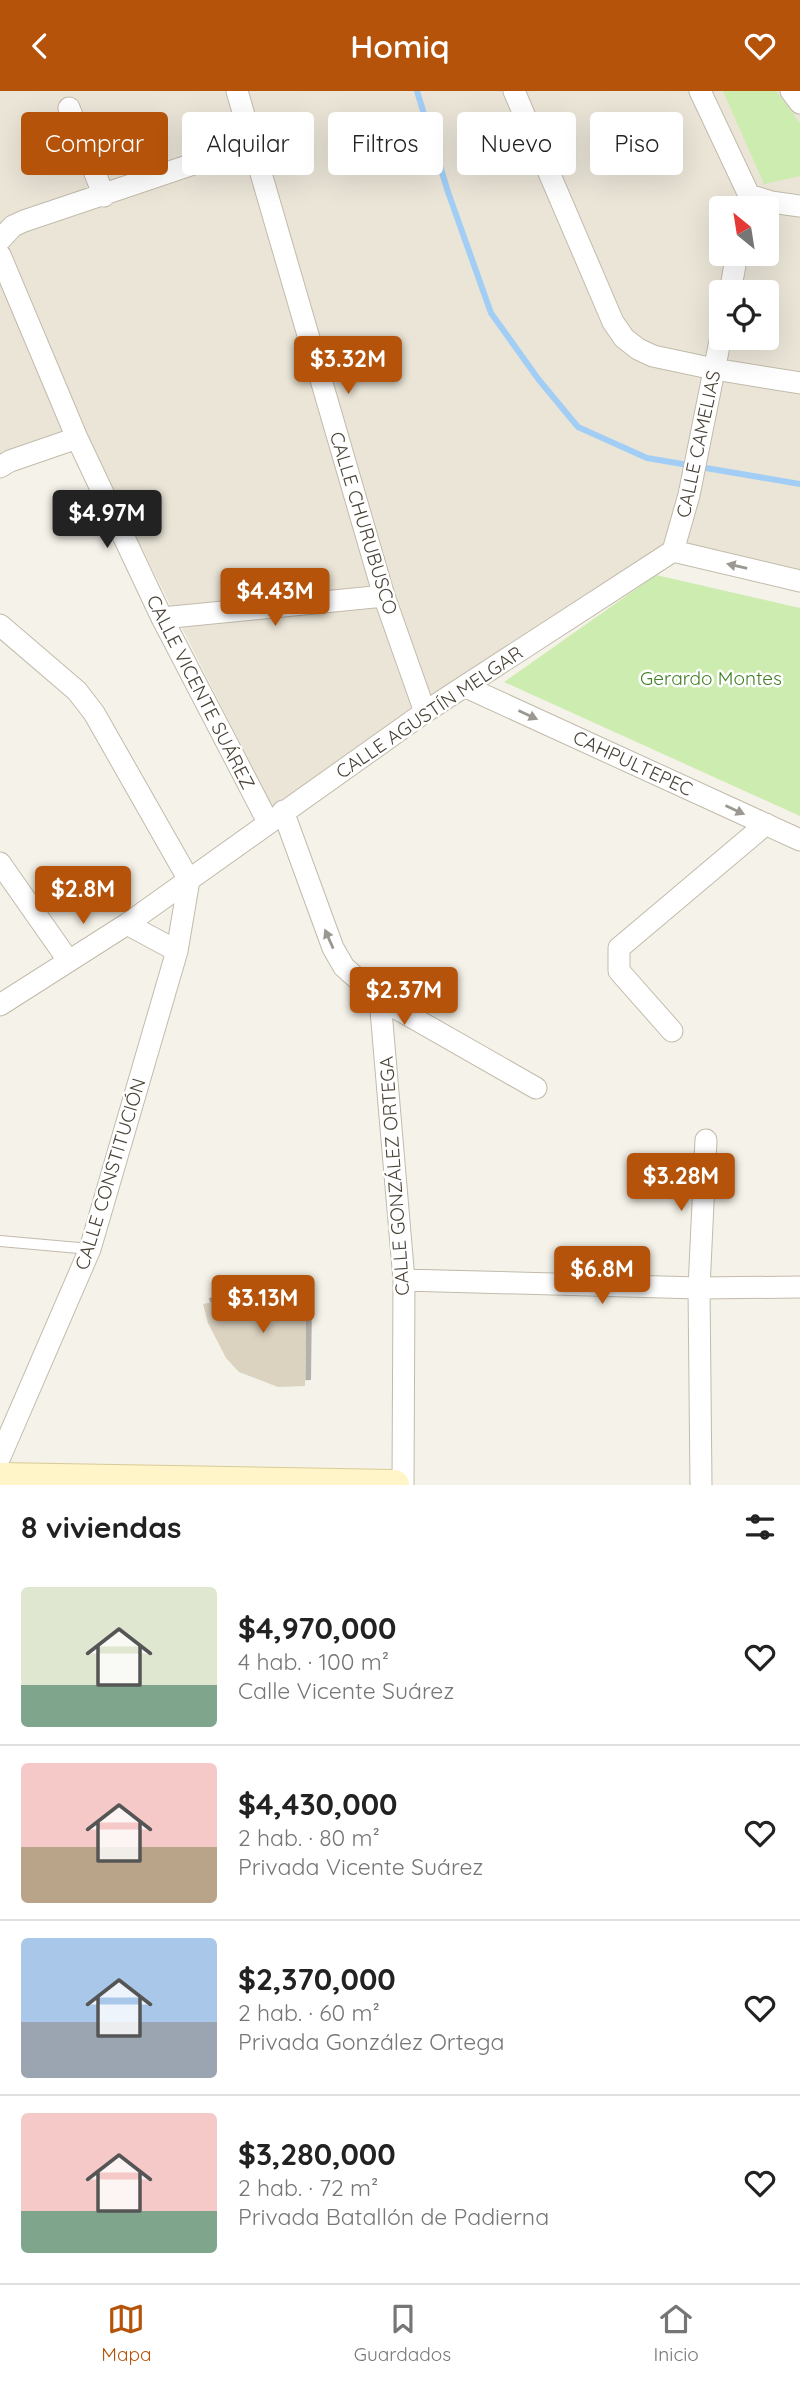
<!DOCTYPE html>
<html lang="es">
<head>
<meta charset="utf-8">
<style>
	body { margin:0; font-family:Quicksand,sans-serif; background:#f2f2f2; color:#222; height:100vh; display:flex; flex-direction:column; font-size:26px; white-space:nowrap }
	* { box-sizing:border-box; margin:0 }
	p { font-size:23px; color:#767676 }
	.icon { flex:none; width:38px; height:38px; fill:none; stroke:currentColor; stroke-width:2; stroke-linecap:round; stroke-linejoin:round }
	.map { position:relative; height:1394px; overflow:hidden }
	.details { display:flex; flex-direction:column; background:#fff; flex:1 }
	.details>* { flex:none }
	.banner { position:absolute; left:21px; top:21px; width:760px; height:63px; display:flex; gap:14px }
	.needle { width:46px; rotate:330deg }
	.tools { position:absolute; left:709px; top:105px; display:grid; gap:14px }
	.tools a { display:grid; place-items:center; width:70px; height:70px; border-radius:7px; background:#fff; box-shadow:0 7px 28px #0002; font-size:35px }
	.price { position:absolute; translate:-50% -60px; padding:0 16px; border-radius:7px; background:#b45309; color:#fff; font-size:23px; line-height:46px; filter:drop-shadow(0 2px 4px #0008) }
	.price::after { content:''; position:absolute; left:50%; top:42px; width:21px; height:16px; margin-left:-10px; background:inherit; clip-path:polygon(0 0,100% 0,50% 100%) }
	.price.current { background:#222; color:#fff }
	ul { padding:0; list-style:none }
	li { display:flex; align-items:center; gap:21px; height:175px; padding:0 21px }
	li+li { border-top:2px solid #e0e0e0 }
	li span { display:grid; place-items:center; flex:none; width:196px; height:140px; border-radius:7px; color:#555 }
	li>.icon { margin-inline-start:auto }
	span .icon { width:84px; height:84px; fill:#fffc; stroke-width:1 }
	li b { font-size:30px }
	h2 { display:flex; justify-content:space-between; align-items:center; height:84px; padding:0 21px; font-size:30px }
	.pill { padding:0 24px; border-radius:7px; background:#fff; box-shadow:0 7px 28px #0002; font-size:24px; line-height:63px }
	.pill.current { background:#b45309; color:#fff }
	header { display:flex; justify-content:space-between; align-items:center; height:91px; padding:0 21px; background:#b45309; color:#fff; font-size:32px; font-weight:600 }
	.tab-bar { display:flex; justify-content:space-around; align-items:center; height:98px; border-top:2px solid #e0e0e0; background:#fff; font-size:19px; color:#767676 }
	.tab-bar a { display:grid; justify-items:center; gap:4px }
	.tab-bar .current { color:#b45309 }
	.map>svg:first-child { display:block }
</style>
</head>
<body>
<header><svg class="icon" aria-label="back" viewBox="0 0 24 24"><path d="M15 5l-7 7 7 7"/></svg>Homiq<svg class="icon" aria-label="heart" viewBox="0 0 24 24"><path d="M12 20l-8-8c-3-5 5-10 8-4 3-6 11-1 8 4z"/></svg></header>
<div class="map">
<svg width="800" height="1394" viewBox="0 0 800 1394">
	<defs>
		<filter id="shadow"><feDropShadow dx="6" dy="-6" stdDeviation="0" flood-color="#0004"/></filter>
	</defs>
	<rect width="100%" height="100%" fill="#f5f2e9"/>
	<!-- residential -->
	<path fill="#eae5d7" fill-rule="evenodd" d="M0,0H800V481L677,452L276,724L92,358L70,348L0,364ZM721,117H766V163H721ZM721,201H766V247H721Z"/>
	<!-- green -->
	<path fill="#cdecaf" d="M723,0H776L800,32V85L764,93Z
		M656,484L800,517V725L504,591Z"/>
	<g fill="none" stroke-linecap="round" stroke-linejoin="round">
		<!-- stream -->
		<path stroke="#a2cef6" stroke-width="6" d="M417,0L448,101L491,222L539,289L578,336L647,367L800,393"/>
	</g>
	<!-- building -->
	<path fill="#dbd2c0" filter="url(#shadow)" d="M293,1195L306,1217L305,1295L278,1296L239,1281L226,1267L208,1232L203,1213Z"/>
	<g fill="none" stroke-linecap="round" stroke-linejoin="round">
		<defs>
			<path id="service" d="M0,1150L90,1158"/>
			<path id="minor" d="M237,0L384,505L425,621
				M514,0L613,231L624,247L638,258L653,265L714,278L800,292
				M700,0L749,104
				M791,0L800,12
				M69,17L104,105
				M749,104L771,111L800,115
				M0,149L13,135L24,130L253,53
				M0,164L77,347L162,527L268,731
				M730,201L737,163
				M0,376L10,370L77,347
				M673,460L689,404L721,245
				M673,460L800,490
				M162,527L384,505
				M0,534L77,600L94,622L189,789
				M466,596L800,749
				M283,720L333,857L344,876L380,908L404,1189L403,1394
				M0,772L68,869
				M127,833L177,860
				M380,908L536,997
				M0,914L127,833L425,621L673,460
				M672,940L619,880V857L766,733
				M404,1189L699,1197L800,1196
				M0,1366L90,1158L177,860L189,789
				M701,1394L699,1197L706,1049"/>
			<path id="secondary" d="M0,1387L394,1394"/>
		</defs>
		<!-- service casing -->
		<use href="#service" stroke="#c2bbab" stroke-width="12"/>
		<!-- minor casing -->
		<use href="#minor" stroke="#c2bbab" stroke-width="23"/>
		<!-- secondary casing -->
		<use href="#secondary" stroke="#d9ca96" stroke-width="32"/>
		<!-- service -->
		<use href="#service" stroke="#fff" stroke-width="10"/>
		<!-- minor -->
		<use href="#minor" stroke="#fff" stroke-width="21"/>
		<!-- secondary -->
		<use href="#secondary" stroke="#fff5c9" stroke-width="30"/>
	</g>
	<!-- one-way arrows -->
	<defs><path id="oneway-solid" d="M-6-.8H1V-3.2L6.5 0L1 3.2V.8H-6Z" transform="scale(1.75)"/></defs>
	<g fill="#9b9891">
		<use href="#oneway-solid" transform="translate(737 475) rotate(-167)"/>
		<use href="#oneway-solid" transform="translate(528 624) rotate(25)"/>
		<use href="#oneway-solid" transform="translate(735 719) rotate(25)"/>
		<use href="#oneway-solid" transform="translate(329 848) rotate(-114)"/>
	</g>
	<g text-anchor="middle" dominant-baseline="central" stroke-width="5" stroke-linejoin="round" paint-order="stroke">
		<!-- street labels -->
		<g font-size="19" fill="#4a4337" stroke="#fff">
			<text transform="translate(698 353) rotate(-78)">CALLE CAMELIAS</text>
			<text transform="translate(364 432) rotate(73)">CALLE CHURUBUSCO</text>
			<text transform="translate(201 601) rotate(63)">CALLE VICENTE SUÁREZ</text>
			<text transform="translate(429 621) rotate(-34)">CALLE AGUSTÍN MELGAR</text>
			<text transform="translate(633 672) rotate(25)">CAHPULTEPEC</text>
			<text transform="translate(110 1083) rotate(-73)">CALLE CONSTITUCIÓN</text>
			<text transform="translate(394 1085) rotate(-94)">CALLE GONZÁLEZ ORTEGA</text>
		</g>
		<!-- park labels -->
		<g font-size="19" fill="#428125" stroke="#fff">
			<text x="711" y="587">Gerardo Montes</text>
		</g>
	</g>
</svg>
<div class="tools">
<a><svg class="needle" viewBox="-14 -14 28 28"><path d="M0-13l5 13h-10z" fill="#e53935"/><path d="M0 13l5-13h-10z" fill="#767676"/></svg></a>
<a><svg class="icon" aria-label="locate" viewBox="0 0 24 24"><circle cx="12" cy="12" r="6"/><path d="M12 2v4M12 18v4M2 12h4M18 12h4"/></svg></a>
</div>
<b class="price" style="left:348px;top:305px">$3.32M</b>
<b class="price current" style="left:107px;top:459px">$4.97M</b>
<b class="price" style="left:275px;top:537px">$4.43M</b>
<b class="price" style="left:83px;top:835px">$2.8M</b>
<b class="price" style="left:404px;top:936px">$2.37M</b>
<b class="price" style="left:681px;top:1122px">$3.28M</b>
<b class="price" style="left:602px;top:1215px">$6.8M</b>
<b class="price" style="left:263px;top:1244px">$3.13M</b>
<div class="banner">
<a class="pill current">Comprar</a>
<a class="pill">Alquilar</a>
<a class="pill">Filtros</a>
<a class="pill">Nuevo</a>
<a class="pill">Piso</a>
</div>
</div>
<section class="details">
<h2>8 viviendas<svg class="icon" aria-label="filters" viewBox="0 0 24 24"><path d="M4 7h16M4 17h16"/><circle cx="9" cy="7" r="2"/><circle cx="15" cy="17" r="2"/></svg></h2>
<ul>
<li><span style="background:linear-gradient(#dfe7d0 70%,#7fa58c 0)"><svg class="icon" aria-label="home" viewBox="0 0 24 24"><path d="M3 11l9-7 9 7M6 9v11h12V9"/></svg></span><div><b>$4,970,000</b><p>4 hab. · 100 m²</p><p>Calle Vicente Suárez</p></div><svg class="icon" aria-label="heart" viewBox="0 0 24 24"><path d="M12 20l-8-8c-3-5 5-10 8-4 3-6 11-1 8 4z"/></svg></li>
<li><span style="background:linear-gradient(#f6c9c9 60%,#b9a48a 0)"><svg class="icon" aria-label="home" viewBox="0 0 24 24"><path d="M3 11l9-7 9 7M6 9v11h12V9"/></svg></span><div><b>$4,430,000</b><p>2 hab. · 80 m²</p><p>Privada Vicente Suárez</p></div><svg class="icon" aria-label="heart" viewBox="0 0 24 24"><path d="M12 20l-8-8c-3-5 5-10 8-4 3-6 11-1 8 4z"/></svg></li>
<li><span style="background:linear-gradient(#a9c7e8 60%,#9aa5b1 0)"><svg class="icon" aria-label="home" viewBox="0 0 24 24"><path d="M3 11l9-7 9 7M6 9v11h12V9"/></svg></span><div><b>$2,370,000</b><p>2 hab. · 60 m²</p><p>Privada González Ortega</p></div><svg class="icon" aria-label="heart" viewBox="0 0 24 24"><path d="M12 20l-8-8c-3-5 5-10 8-4 3-6 11-1 8 4z"/></svg></li>
<li><span style="background:linear-gradient(#f6c9c9 70%,#7fa58c 0)"><svg class="icon" aria-label="home" viewBox="0 0 24 24"><path d="M3 11l9-7 9 7M6 9v11h12V9"/></svg></span><div><b>$3,280,000</b><p>2 hab. · 72 m²</p><p>Privada Batallón de Padierna</p></div><svg class="icon" aria-label="heart" viewBox="0 0 24 24"><path d="M12 20l-8-8c-3-5 5-10 8-4 3-6 11-1 8 4z"/></svg></li>
</ul>
</section>
<nav class="tab-bar">
<a class="current"><svg class="icon" aria-label="map" viewBox="0 0 24 24"><path d="M3 6l6-2 6 2 6-2v14l-6 2-6-2-6 2zM9 4v14M15 6v14"/></svg>Mapa</a>
<a><svg class="icon" aria-label="saved" viewBox="0 0 24 24"><path d="M7 4h10v16l-5-4-5 4z"/></svg>Guardados</a>
<a><svg class="icon" aria-label="home" viewBox="0 0 24 24"><path d="M3 11l9-7 9 7M6 9v11h12V9"/></svg>Inicio</a>
</nav>
</body>
</html>
